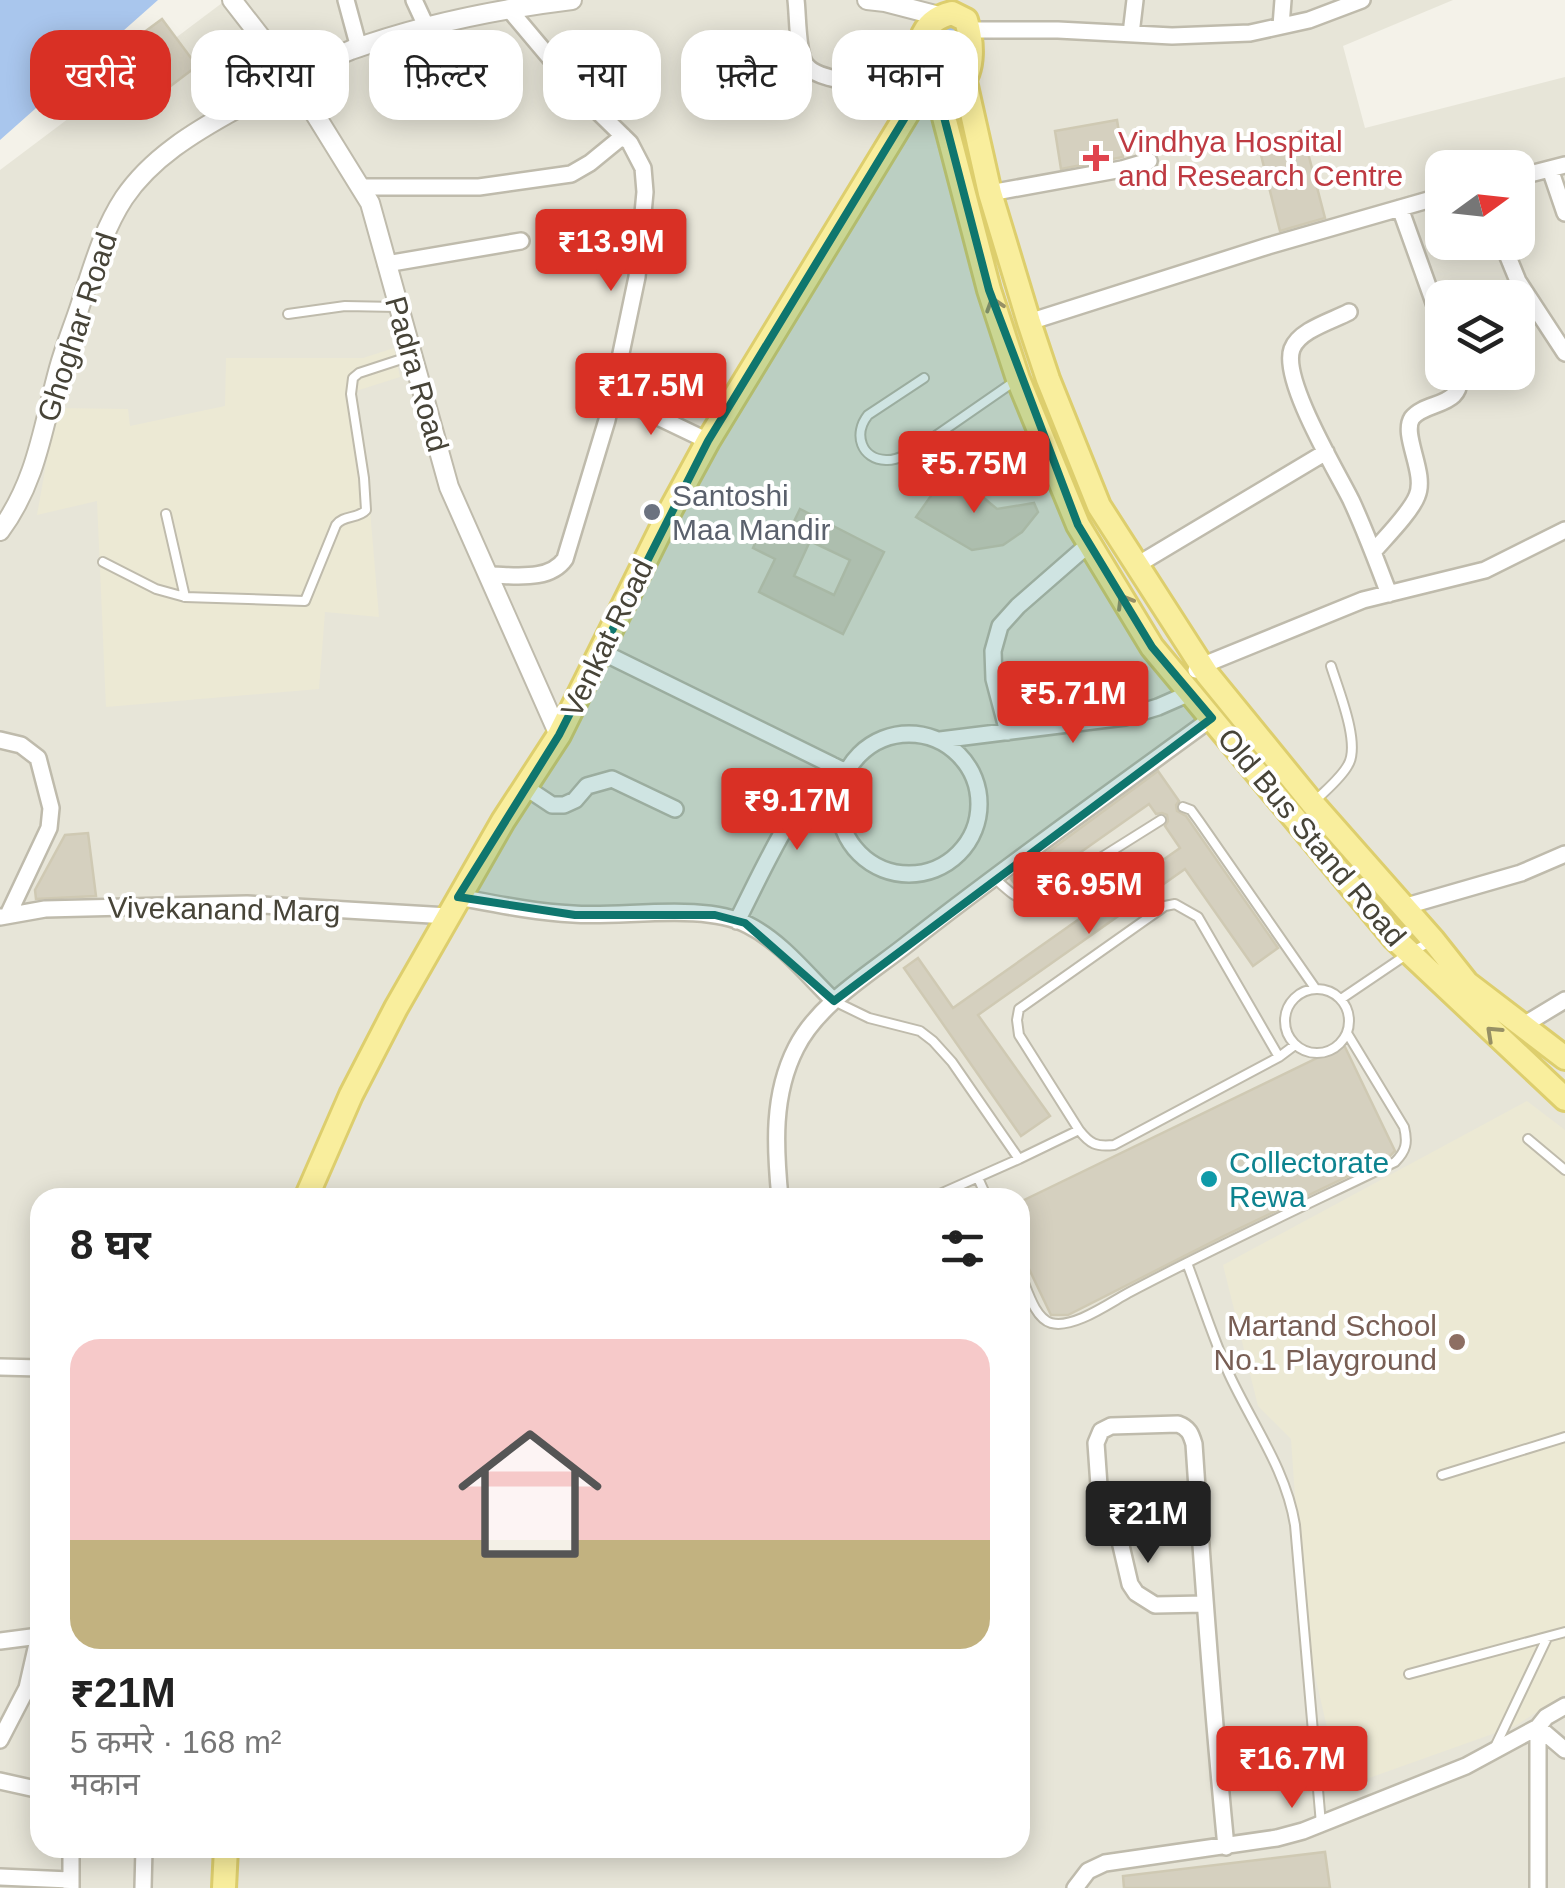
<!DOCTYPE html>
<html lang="hi">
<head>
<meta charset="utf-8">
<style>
	body { margin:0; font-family:Helvetica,"Noto Sans Devanagari",sans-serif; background:#f2f2f2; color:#222; height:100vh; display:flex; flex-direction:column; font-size:38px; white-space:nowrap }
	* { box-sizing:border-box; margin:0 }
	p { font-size:32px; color:#767676 }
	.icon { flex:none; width:55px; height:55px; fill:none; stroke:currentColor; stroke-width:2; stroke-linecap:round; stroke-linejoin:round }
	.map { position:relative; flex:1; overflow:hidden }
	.drawer { position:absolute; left:30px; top:1188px; width:1000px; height:670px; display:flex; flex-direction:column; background:#fff; border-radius:30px; box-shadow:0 5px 25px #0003 }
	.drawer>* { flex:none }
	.hud { position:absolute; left:30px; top:30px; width:1000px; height:90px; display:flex; gap:20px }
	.needle { width:65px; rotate:75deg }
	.controls { position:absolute; left:1425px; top:150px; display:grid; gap:20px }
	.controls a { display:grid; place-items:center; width:110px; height:110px; border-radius:20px; background:#fff; box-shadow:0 5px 25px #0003; font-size:50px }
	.price { position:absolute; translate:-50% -85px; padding:0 22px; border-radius:10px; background:#d93025; color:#fff; font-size:32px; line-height:65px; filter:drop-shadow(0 2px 5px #0008) }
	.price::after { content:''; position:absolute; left:50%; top:60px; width:30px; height:22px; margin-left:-15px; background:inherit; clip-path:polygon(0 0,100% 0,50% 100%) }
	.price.current { background:#222; color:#fff }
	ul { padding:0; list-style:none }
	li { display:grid; align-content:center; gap:20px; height:530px; padding:0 40px }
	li+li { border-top:2px solid #e0e0e0 }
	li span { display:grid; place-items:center; height:310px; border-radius:30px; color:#555 }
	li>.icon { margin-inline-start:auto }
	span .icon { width:180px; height:180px; fill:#fffc; stroke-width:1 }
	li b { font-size:42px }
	h2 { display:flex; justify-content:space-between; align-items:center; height:120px; padding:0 40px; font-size:42px }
	.tag { padding:0 35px; border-radius:30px; background:#fff; box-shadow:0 5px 25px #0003; font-size:35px; line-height:90px }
	.tag.current { background:#d93025; color:#fff }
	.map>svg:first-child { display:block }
</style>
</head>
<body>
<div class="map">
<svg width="1565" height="1888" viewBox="0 0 1565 1888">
	<rect width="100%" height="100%" fill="#f4f2e9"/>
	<!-- residential -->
	<path fill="#e7e5d8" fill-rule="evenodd" d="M226,0H1453L1343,46L1365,128L1565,77V1888H0V170ZM1442,168H1518V242H1442ZM1442,298H1518V372H1442ZM40,1198H1020V1848H40Z"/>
	<!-- education -->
	<path fill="#ece9d4" d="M394,348L400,377L356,391L368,486L379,617L325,612L319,689L106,707L97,501L37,515L56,408L128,409L130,426L225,406L226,358H363Z
		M1527,1101L1565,1130V1694L1515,1726L1341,1788L1304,1628L1291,1439L1258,1406L1223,1265Z"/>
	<!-- water -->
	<path fill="#a9c6ed" d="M0,0H158L0,140Z
		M966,20L960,86L927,92L925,29Z"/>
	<!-- building -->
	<path fill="#d5d0bf" stroke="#cfc9b3" stroke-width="2.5" fill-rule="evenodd" d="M162,19L197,66L160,94L124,47Z
		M1117,120L1123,157L1061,169L1055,131Z
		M1302,130L1325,218L1280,231L1261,155Z
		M960,478L997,509L1034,503L1038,512L1022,532L1003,545L972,550L916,517L940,483Z
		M800,509L884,552L843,634L759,592L775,559L753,548L761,531L784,542ZM810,541L850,560L834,595L794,576Z
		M1158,771L1179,801L1176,805L1177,811L1186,816L1278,948L1253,966L1185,869L978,1015L1050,1116L1021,1136L904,968L918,958L953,1008L1180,848L1165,826L1168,821L1167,815L1162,813L1156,814L1149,804L1027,890L1019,889L1011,879Z
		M88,833L96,896L36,899L35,890L65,835Z
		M1344,1045L1395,1151L1390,1156L1224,1236L1068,1315H1051L1020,1250V1202Z
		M1325,1852L1330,1888H1124L1123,1876Z"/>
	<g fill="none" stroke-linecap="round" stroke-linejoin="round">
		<defs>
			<path id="service" d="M288,314L345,306L397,307
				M924,378L868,415C853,434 861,459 886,460C895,461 903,456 911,453L1015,381
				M166,514L185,597
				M103,562L156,589L185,597L305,601L336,525C343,515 358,519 366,510L364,478L351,394L353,378L359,373L411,356
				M1316,800C1326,790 1341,778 1348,765C1361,744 1338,689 1331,666
				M1183,807L1191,810L1199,821L1315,988
				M994,878C1021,901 1017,903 1051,889L1161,820
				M1285 1021a32 32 0 1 1 64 0a32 32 0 1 1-64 0Z
				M1341,999L1409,953L1430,942
				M834,1001L869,1018L920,1031L933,1041L952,1062L1019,1159
				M1079,1130L1019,1035L1017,1020L1019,1009L1165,906L1175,904L1198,917L1279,1057
				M1528,1139L1565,1170
				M978,1178L987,1198
				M931,1198L1019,1159L1079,1130C1090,1144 1096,1147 1114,1145L1279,1057L1295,1045
				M1187,1263C1201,1300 1213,1338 1229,1374C1252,1424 1286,1469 1295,1525L1321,1824
				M1020,1273C1027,1288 1034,1318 1051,1323C1073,1329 1108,1304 1128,1293C1215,1247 1306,1205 1395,1162C1406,1151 1408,1143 1404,1127L1347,1033
				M1442,1475L1565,1437
				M1409,1674L1565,1632
				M1495,1747L1547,1638"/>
			<path id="minor" d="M346,0L359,48
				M414,0L426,26
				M796,0C798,15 797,54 806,65C815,77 839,79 852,83
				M1281,26L1283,0
				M969,30H1058L1172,36L1250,33L1309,20L1362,0
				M1131,34L1135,0
				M1550,169L1565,213
				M1518,177L1565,165
				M360,187H479L571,174L590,163L623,136
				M990,193L1122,169L1149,161
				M1400,208L1442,325
				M1502,242L1518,281L1565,353
				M386,264L521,241
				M1349,312C1332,321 1299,330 1292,349C1281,379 1336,470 1351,500C1365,530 1377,562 1389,594
				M1029,322L1268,246L1442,196
				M612,395L708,441
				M1373,552C1385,538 1411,512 1417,496C1427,473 1401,435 1412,418C1426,400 1466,408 1458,372
				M1137,565L1326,452
				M488,575C513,575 549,582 565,559L607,420L637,277L645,192L643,168L630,143L582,96L508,8
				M600,651L846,772
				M1196,670L1201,666L1363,600L1485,570L1565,530
				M1008,732L994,679L993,651L1000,626L1018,606L1089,544
				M839 804a70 70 0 1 1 140 0a70 70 0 1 1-140 0Z
				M0,740L21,745L38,758L51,808L49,828L8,915
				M940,740L1125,717L1158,707L1190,693
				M525,787L552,805H564L575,800L587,786L612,779L675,809
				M458,897C496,904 534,912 573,914C623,918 703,902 748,925C782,942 807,975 834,1001
				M1403,907L1521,873L1565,854
				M0,917L45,909L247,904L448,916
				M737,921C765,866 789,809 832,765
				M1522,1026L1565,1000
				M780,1198C775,1147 772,1095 796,1048C818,1004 868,975 906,945C1006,866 1110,793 1212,718
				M0,1367L40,1368
				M1107,1516L1198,1512
				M1205,1604L1155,1605L1136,1593L1130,1584L1119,1537L1100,1500L1096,1443L1101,1431L1111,1426L1178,1424C1189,1428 1191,1434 1194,1444C1203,1579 1213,1713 1226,1847
				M0,1641L39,1636
				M0,1740L27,1688L40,1631
				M0,1781L40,1790
				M0,1877L70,1880
				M71,1888V1848
				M143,1888L144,1848
				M1075,1888L1088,1871L1105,1863L1277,1838L1303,1831L1466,1766L1538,1727L1565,1750
				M1538,1888V1727L1546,1717L1565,1706"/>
			<path id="tertiary" d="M232,0L292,77L370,203L449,487L559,735
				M867,0L885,2L939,16
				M0,531C37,481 43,426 59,368C65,346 74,325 81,303C93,267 103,230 124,198C151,158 194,132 236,109C273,88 311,66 351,50C423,24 497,9 572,0"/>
			<path id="primary" d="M952,13L966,20C972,40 975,69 960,86C956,90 950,92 945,96L927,92L917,81C917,51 917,21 952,13Z
				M964,77L990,193L1029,322L1048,379L1099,506L1207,674L1313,804L1433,940L1467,983L1565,1058
				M938,94L989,290L1018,379L1078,525L1152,647L1394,938L1565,1099
				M306,1198L351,1095L396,1008L503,821L559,735L671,509L708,441L923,88
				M224,1888L226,1848"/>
		</defs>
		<!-- service casing -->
		<use href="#service" stroke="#bfbbac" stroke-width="12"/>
		<!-- minor casing -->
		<use href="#minor" stroke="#bfbbac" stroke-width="20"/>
		<!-- tertiary casing -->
		<use href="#tertiary" stroke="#bfbbac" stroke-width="22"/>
		<!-- primary casing -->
		<use href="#primary" stroke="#ddce6d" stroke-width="28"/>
		<!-- service -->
		<use href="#service" stroke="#fff" stroke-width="8"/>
		<!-- minor -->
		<use href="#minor" stroke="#fff" stroke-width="15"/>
		<!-- tertiary -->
		<use href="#tertiary" stroke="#fff" stroke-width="18"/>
		<!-- primary -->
		<use href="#primary" stroke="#f9ee9d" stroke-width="22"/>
	</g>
	<!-- one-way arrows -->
	<defs><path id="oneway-chevron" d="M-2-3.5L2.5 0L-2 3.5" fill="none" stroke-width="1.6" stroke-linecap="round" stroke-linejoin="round" transform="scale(2.5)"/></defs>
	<g stroke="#979065">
		<use href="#oneway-chevron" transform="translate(994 304) rotate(-108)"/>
		<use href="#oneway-chevron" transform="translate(1124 601) rotate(-121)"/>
		<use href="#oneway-chevron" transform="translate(1493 1033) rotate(-137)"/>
	</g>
	<!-- marked area -->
	<path fill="#0f766e" fill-opacity="0.2" stroke="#0f766e" stroke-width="8" stroke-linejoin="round" d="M923,88L938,94L989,290L1078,525L1152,647L1212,718L834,1001L745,923L715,915H575L458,897L559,735L708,441Z"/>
	<!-- markers -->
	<path fill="#e0444e" stroke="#fff" stroke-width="4" d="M1091 143h10v10h10v10h-10v10h-10v-10h-10v-10h10z"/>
	<circle fill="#6b7280" stroke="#fff" stroke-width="4" cx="652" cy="512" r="10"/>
	<circle fill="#0f9aa8" stroke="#fff" stroke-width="4" cx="1209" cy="1179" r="10"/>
	<circle fill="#8d6e63" stroke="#fff" stroke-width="4" cx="1457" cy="1342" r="10"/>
	<g text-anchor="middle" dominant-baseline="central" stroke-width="8" stroke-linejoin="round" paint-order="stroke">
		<!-- health labels -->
		<g font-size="30" fill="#be3a42" stroke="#fff" text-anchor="start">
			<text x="1118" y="141">Vindhya Hospital<tspan x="1118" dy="34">and Research Centre</tspan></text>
		</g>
		<!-- street labels -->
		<g font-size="30" fill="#474438" stroke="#fff">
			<text transform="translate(77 327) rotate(-72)">Ghoghar Road</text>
			<text transform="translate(417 374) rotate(74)">Padra Road</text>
			<text transform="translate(607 638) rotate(-64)">Venkat Road</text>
			<text transform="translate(1312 837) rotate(50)">Old Bus Stand Road</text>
			<text transform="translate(224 909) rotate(1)">Vivekanand Marg</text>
		</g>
		<!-- worship labels -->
		<g font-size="30" fill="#5b616d" stroke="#fff" text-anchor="start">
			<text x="672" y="495">Santoshi<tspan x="672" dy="34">Maa Mandir</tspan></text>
		</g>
		<!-- culture labels -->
		<g font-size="30" fill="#0d838f" stroke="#fff" text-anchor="start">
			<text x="1229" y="1162">Collectorate<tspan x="1229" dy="34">Rewa</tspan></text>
		</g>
		<!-- education labels -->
		<g font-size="30" fill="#785e54" stroke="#fff" text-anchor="end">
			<text x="1437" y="1325">Martand School<tspan x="1437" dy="34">No.1 Playground</tspan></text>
		</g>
	</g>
</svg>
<div class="controls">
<a><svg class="needle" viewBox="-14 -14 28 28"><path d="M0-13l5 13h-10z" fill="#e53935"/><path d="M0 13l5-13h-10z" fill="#767676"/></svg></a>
<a><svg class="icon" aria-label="layers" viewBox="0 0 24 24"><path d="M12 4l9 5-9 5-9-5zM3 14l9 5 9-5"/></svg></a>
</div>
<b class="price" style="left:611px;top:294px">₹13.9M</b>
<b class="price" style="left:651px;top:438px">₹17.5M</b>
<b class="price" style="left:974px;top:516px">₹5.75M</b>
<b class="price" style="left:1073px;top:746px">₹5.71M</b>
<b class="price" style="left:797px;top:853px">₹9.17M</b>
<b class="price" style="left:1089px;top:937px">₹6.95M</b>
<b class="price current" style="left:1148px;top:1566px">₹21M</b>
<b class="price" style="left:1292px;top:1811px">₹16.7M</b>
<div class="hud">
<a class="tag current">खरीदें</a>
<a class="tag">किराया</a>
<a class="tag">फ़िल्टर</a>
<a class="tag">नया</a>
<a class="tag">फ़्लैट</a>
<a class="tag">मकान</a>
</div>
<section class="drawer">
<h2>8 घर<svg class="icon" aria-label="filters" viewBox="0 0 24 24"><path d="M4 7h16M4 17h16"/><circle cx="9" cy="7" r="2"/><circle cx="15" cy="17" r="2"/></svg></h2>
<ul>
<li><span style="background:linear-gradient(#f6c9c9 65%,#c2b280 0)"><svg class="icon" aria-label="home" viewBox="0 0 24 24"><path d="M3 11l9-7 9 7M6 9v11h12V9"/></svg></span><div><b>₹21M</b><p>5 कमरे · 168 m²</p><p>मकान</p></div></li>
</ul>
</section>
</div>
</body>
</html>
